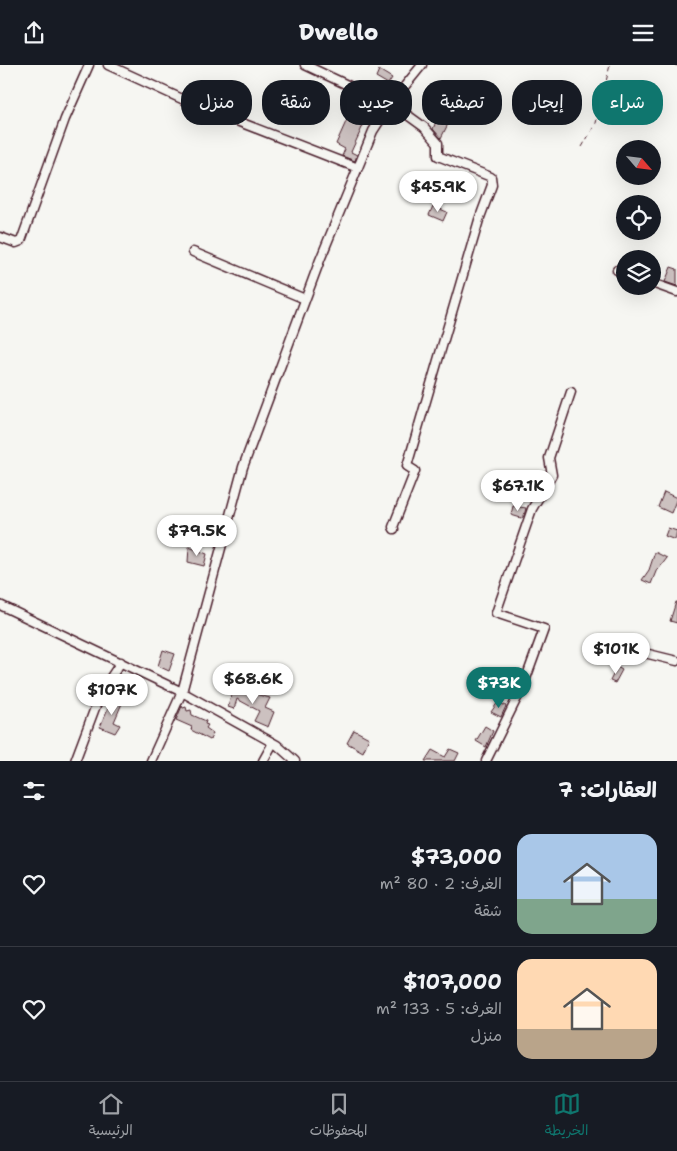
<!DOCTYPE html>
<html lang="ar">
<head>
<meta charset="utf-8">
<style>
	body { margin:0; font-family:"Shantell Sans","Playpen Sans Arabic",sans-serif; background:#20242c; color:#f1f3f6; direction:rtl; height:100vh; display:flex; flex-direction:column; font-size:19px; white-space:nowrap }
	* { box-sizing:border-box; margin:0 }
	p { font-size:16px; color:#9ea1a6 }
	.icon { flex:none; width:28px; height:28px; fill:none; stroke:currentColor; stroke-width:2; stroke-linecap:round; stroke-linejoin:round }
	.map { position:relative; height:696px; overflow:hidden; direction:ltr }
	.side { display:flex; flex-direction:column; background:#171b24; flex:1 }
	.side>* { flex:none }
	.top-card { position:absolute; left:15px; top:15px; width:648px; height:45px; direction:rtl; display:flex; gap:10px }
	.needle { width:32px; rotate:118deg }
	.controls { position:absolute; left:616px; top:75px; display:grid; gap:10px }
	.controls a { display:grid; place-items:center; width:45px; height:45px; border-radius:50%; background:#171b24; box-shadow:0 5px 20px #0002; font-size:25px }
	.price { position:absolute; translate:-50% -42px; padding:0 11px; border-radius:18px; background:#fff; color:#222; font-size:16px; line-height:32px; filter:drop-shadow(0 1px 2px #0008) }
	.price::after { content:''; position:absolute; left:50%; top:30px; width:15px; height:11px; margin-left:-8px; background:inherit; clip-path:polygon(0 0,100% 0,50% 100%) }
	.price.selected { background:#0f766e; color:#fff }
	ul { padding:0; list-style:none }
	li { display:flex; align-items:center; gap:15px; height:125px; padding:0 20px }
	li+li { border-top:1px solid #363941 }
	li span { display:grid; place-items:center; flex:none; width:140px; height:100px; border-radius:15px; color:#555 }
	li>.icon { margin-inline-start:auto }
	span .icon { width:60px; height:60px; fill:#fffc; stroke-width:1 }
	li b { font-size:21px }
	h2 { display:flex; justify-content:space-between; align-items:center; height:60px; padding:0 20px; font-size:21px }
	.pill { padding:0 18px; border-radius:20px; background:#171b24; box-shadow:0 5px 20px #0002; font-size:18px; line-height:45px }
	.pill.selected { background:#0f766e; color:#fff }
	header { display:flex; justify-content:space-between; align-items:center; height:65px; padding:0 20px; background:#171b24; font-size:22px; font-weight:800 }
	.dock { display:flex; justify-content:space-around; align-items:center; height:70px; border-top:1px solid #363941; background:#171b24; font-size:14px; color:#9ea1a6 }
	.dock a { display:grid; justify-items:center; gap:2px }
	.dock .selected { color:#0f766e }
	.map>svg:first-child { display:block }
</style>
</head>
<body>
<header><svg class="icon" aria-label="menu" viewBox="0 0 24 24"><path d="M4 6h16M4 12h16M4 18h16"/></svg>Dwello<svg class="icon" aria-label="share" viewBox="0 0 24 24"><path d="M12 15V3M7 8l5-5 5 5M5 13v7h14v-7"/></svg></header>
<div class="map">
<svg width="677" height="696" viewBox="0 0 677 696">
	<rect width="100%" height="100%" fill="#f6f6f2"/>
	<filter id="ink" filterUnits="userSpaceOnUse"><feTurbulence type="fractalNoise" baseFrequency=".02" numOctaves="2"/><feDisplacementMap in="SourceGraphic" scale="10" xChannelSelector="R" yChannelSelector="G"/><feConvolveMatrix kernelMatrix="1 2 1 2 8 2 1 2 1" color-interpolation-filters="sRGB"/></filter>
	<g filter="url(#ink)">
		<!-- building -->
		<path fill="#ccc1c0" stroke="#4a1f2b" d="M379,5L392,13L388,19L376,12Z
			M361,33L376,40L370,56L366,54L351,87L357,90L355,96L342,91L345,84L336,79L349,50L352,52Z
			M437,54L448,59L441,73L433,64Z
			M433,141L447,147L443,156L429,150Z
			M671,202L677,204V221L665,217Z
			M664,427L677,433L671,448L658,442Z
			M513,441L526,443L524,451L521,453L511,450Z
			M668,463L677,466L675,475L665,471Z
			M189,482L207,489L204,501L188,497Z
			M655,487L667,493L658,505L657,504L651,519L642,515L649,505Z
			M676,537H677V558L670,556Z
			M163,585L175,589L169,606L158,601Z
			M617,602L622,605L615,618L610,616Z
			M506,612L516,616L512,627L501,623Z
			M233,623L270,633L265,643L274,647L268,662L254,656L259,646L237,634L234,644L228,642Z
			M112,634L123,636L114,657L120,660L115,668L100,662Z
			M498,637L506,641L501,652L491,647Z
			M182,641L183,643L186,642L187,646L191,645L192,650L206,656L205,659L208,660L206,663L213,668L210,675L191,665L192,662L176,655Z
			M485,661L493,666L486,682L476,676Z
			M354,665L369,673L363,687L347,678Z
			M450,684L459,688L455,696H425L432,685L445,692Z"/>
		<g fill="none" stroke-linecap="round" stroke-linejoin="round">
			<defs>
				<path id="minor" d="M108,0L193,39L358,103
					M305,0L390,40
					M391,38L424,62L438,78V91L491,112L492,120L479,155L407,401L415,406L393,462L394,464
					M0,172L16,178L21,176L65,54L89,0
					M193,187L305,234
					M617,205L625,208
					M652,218L677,227
					M0,540L182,627L277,680L295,696
					M620,582L677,596
					M75,696L101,627L121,597
					M151,696L182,627L243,402L320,195L373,66L391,38L422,0
					M263,696L273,678
					M486,696L524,619L544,564L496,548L532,444L552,410L549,393L571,327"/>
			</defs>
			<!-- minor casing -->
			<use href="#minor" stroke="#4a1f2b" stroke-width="11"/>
			<!-- path -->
			<path stroke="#4a1f2b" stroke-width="1" stroke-dasharray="5 4" stroke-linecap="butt" d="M675,0L677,1
				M582,82L596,58L610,0"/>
			<!-- minor -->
			<use href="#minor" stroke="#f6f6f2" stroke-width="8"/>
		</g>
	</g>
</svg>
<div class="controls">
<a><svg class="needle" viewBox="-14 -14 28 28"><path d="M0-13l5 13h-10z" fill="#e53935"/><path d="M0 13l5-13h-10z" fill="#9ea1a6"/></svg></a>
<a><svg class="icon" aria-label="locate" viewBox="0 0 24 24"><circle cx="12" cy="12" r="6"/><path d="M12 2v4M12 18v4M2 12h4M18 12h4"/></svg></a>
<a><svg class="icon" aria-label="layers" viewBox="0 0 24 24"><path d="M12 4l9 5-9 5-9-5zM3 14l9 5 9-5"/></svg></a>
</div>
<b class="price" style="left:438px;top:148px">$45.9K</b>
<b class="price" style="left:518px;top:447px">$67.1K</b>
<b class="price" style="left:197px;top:492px">$79.5K</b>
<b class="price" style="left:616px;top:610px">$101K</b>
<b class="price" style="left:253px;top:640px">$68.6K</b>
<b class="price selected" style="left:499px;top:644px">$73K</b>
<b class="price" style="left:112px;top:651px">$107K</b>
<div class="top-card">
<a class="pill selected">شراء</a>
<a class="pill">إيجار</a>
<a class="pill">تصفية</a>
<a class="pill">جديد</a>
<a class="pill">شقة</a>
<a class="pill">منزل</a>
</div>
</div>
<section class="side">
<h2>العقارات: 7<svg class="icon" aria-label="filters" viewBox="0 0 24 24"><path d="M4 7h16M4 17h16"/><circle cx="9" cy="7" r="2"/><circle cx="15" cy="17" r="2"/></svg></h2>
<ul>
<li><span style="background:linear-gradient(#a9c7e8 65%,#7fa58c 0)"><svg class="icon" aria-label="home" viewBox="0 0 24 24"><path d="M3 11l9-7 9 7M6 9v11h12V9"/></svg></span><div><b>$73,000</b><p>الغرف: 2 · 80 m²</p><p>شقة</p></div><svg class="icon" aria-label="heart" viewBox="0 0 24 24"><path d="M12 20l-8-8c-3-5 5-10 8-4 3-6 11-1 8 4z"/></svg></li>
<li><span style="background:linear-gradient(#ffd9b3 70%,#b9a48a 0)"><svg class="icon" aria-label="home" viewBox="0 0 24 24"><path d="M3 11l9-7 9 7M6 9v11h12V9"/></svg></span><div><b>$107,000</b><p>الغرف: 5 · 133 m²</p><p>منزل</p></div><svg class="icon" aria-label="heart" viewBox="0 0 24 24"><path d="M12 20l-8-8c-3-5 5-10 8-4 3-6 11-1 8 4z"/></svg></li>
</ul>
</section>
<nav class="dock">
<a class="selected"><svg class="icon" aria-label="map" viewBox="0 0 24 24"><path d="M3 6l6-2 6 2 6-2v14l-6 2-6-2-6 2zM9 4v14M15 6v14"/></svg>الخريطة</a>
<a><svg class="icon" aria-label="saved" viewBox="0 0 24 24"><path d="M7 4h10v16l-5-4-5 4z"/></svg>المحفوظات</a>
<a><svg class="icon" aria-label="home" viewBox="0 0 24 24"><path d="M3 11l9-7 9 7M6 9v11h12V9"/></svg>الرئيسية</a>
</nav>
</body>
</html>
